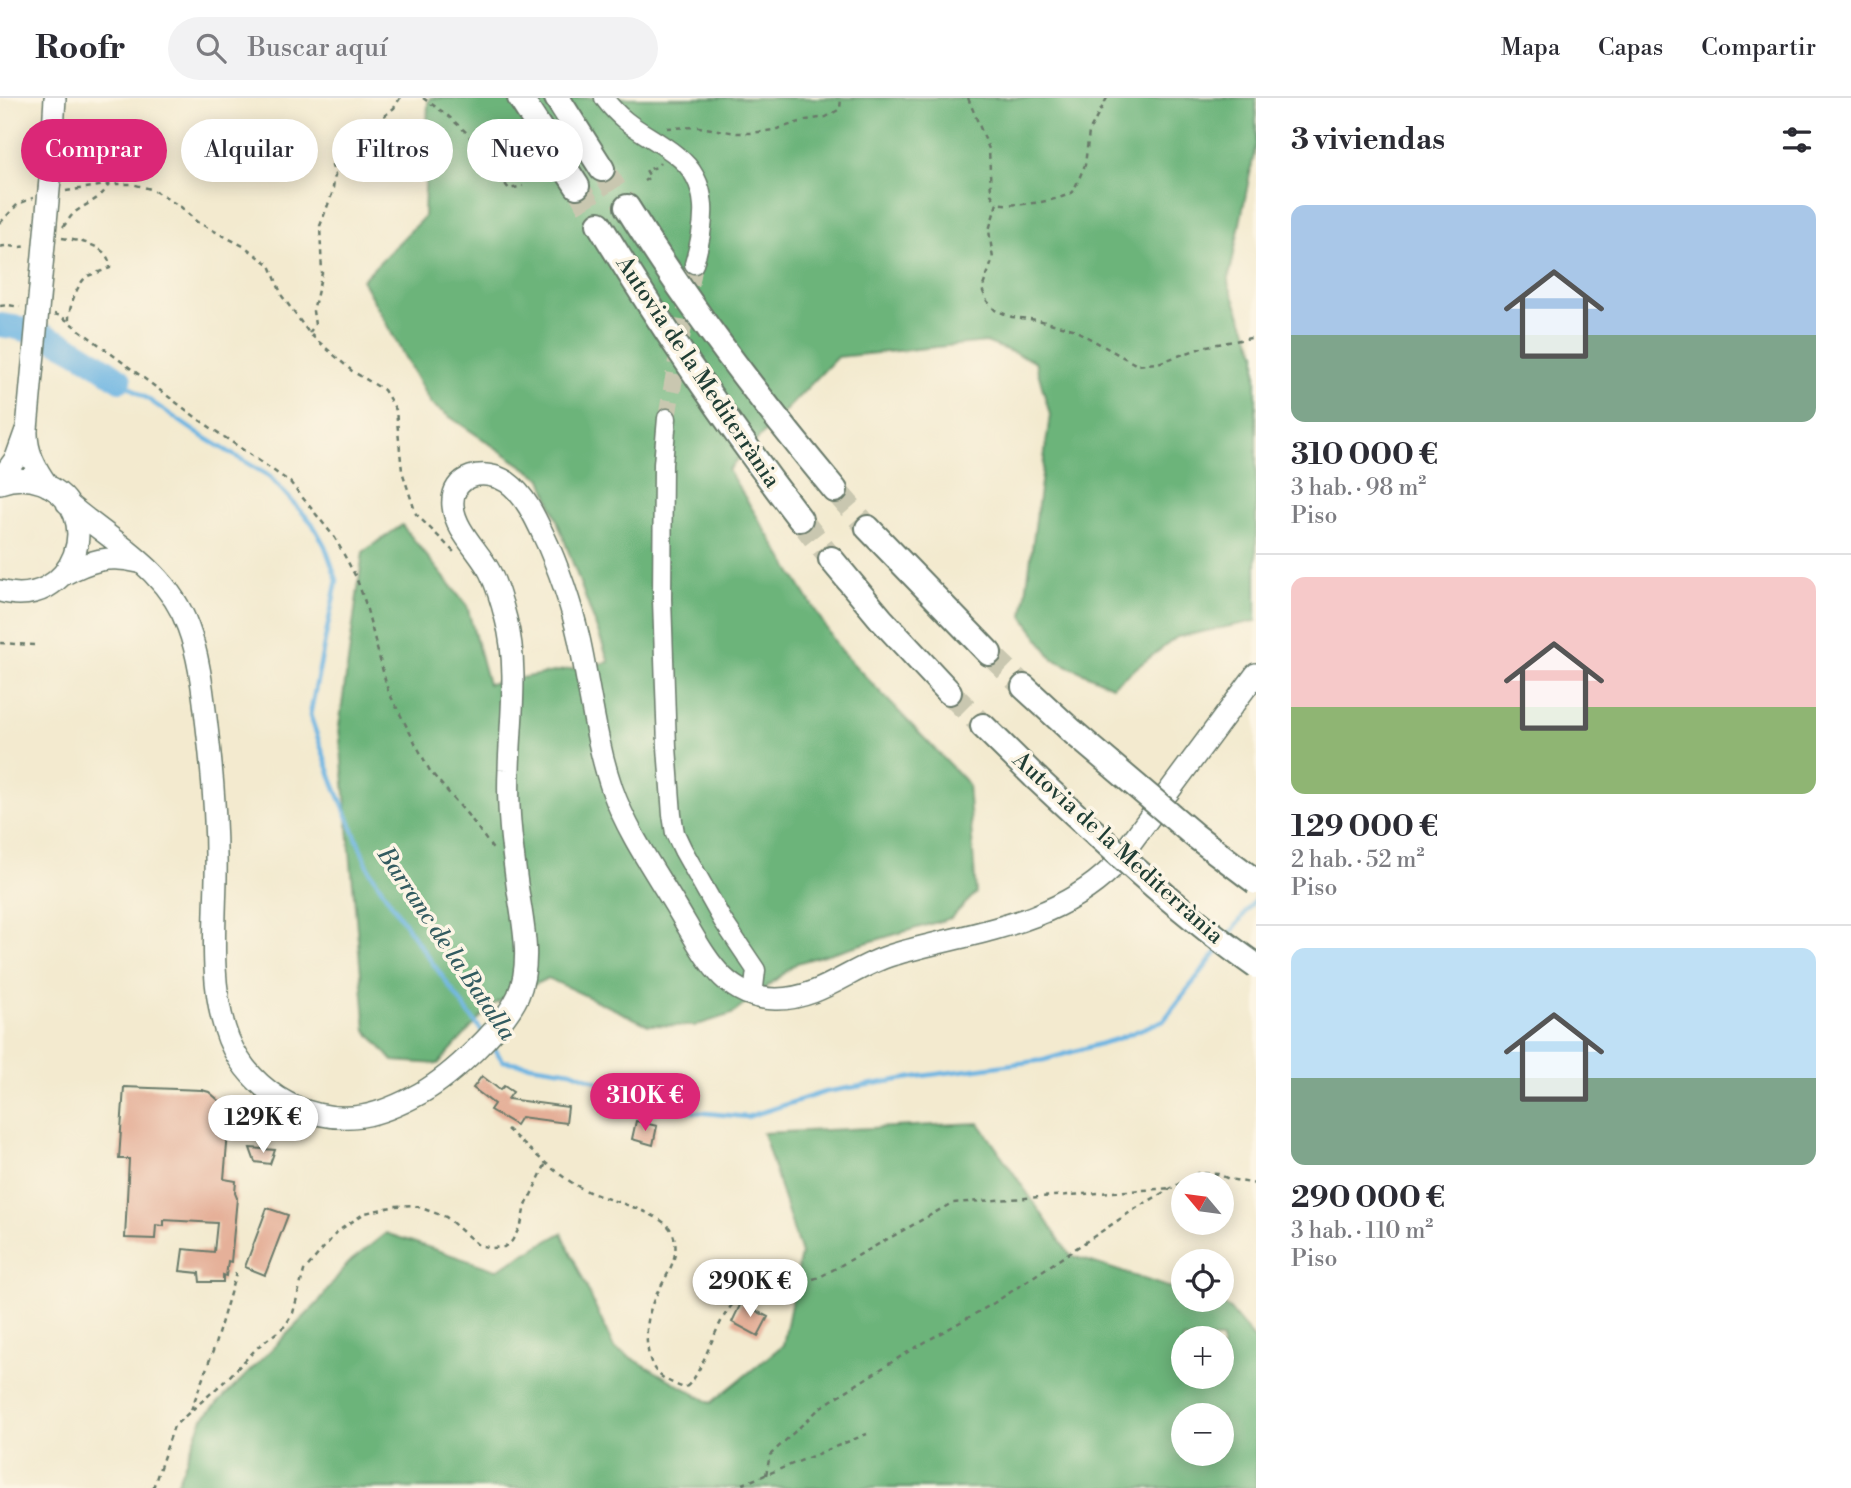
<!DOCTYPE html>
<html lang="es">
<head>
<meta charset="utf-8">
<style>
	body { margin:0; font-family:"Libre Bodoni",serif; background:#f2f2f3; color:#2b2b33; height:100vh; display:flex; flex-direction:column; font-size:26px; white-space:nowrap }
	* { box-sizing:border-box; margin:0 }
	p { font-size:23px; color:#7c7c81 }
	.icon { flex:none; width:38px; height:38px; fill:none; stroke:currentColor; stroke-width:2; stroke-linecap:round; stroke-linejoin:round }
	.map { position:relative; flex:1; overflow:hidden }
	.details { display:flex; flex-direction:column; background:#fff; width:595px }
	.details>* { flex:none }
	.top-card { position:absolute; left:21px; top:21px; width:665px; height:63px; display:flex; gap:14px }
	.needle { width:46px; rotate:299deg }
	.fabs { position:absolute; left:1171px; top:1074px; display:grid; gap:14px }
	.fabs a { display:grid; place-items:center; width:63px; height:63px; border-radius:50%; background:#fff; box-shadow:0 4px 18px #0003; font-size:35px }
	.price { position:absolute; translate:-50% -60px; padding:0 16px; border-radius:24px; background:#fff; color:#222; font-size:23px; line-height:46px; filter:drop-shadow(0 2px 4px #0008) }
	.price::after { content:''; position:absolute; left:50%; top:42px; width:21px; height:16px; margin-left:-10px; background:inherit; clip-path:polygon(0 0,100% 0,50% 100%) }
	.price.on { background:#db2777; color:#fff }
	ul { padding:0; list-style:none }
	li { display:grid; align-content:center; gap:14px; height:371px; padding:0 35px }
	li+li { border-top:2px solid #e1e1e2 }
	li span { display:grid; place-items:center; height:217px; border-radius:14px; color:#555 }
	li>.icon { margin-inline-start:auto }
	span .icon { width:126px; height:126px; fill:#fffc; stroke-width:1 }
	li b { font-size:30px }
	h2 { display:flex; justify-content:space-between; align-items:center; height:84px; padding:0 35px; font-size:30px }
	.pill { padding:0 24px; border-radius:32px; background:#fff; box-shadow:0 4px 18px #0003; font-size:24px; line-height:63px }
	.pill.on { background:#db2777; color:#fff }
	header { display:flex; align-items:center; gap:42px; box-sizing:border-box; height:98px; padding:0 35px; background:#fff; border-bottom:2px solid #e1e1e2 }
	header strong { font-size:33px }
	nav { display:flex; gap:38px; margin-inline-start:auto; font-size:24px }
	.search { width:490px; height:63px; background:#f2f2f3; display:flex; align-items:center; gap:18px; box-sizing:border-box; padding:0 24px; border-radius:38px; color:#7c7c81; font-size:26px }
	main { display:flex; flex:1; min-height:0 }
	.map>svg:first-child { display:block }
</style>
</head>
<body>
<header>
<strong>Roofr</strong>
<div class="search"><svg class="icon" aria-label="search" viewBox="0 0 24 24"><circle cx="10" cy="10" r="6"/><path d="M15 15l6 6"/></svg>Buscar aquí</div>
<nav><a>Mapa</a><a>Capas</a><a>Compartir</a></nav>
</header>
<main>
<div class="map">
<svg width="1256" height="1390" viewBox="0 0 1256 1390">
	<rect width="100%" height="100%" fill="#fcf5e5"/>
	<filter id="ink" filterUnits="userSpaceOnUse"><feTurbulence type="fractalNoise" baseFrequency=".0143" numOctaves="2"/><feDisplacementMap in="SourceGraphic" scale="14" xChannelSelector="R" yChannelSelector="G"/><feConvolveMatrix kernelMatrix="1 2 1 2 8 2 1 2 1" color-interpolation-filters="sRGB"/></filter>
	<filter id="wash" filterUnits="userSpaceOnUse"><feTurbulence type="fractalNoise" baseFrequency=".00686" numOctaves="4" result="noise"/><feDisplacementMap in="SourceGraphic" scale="28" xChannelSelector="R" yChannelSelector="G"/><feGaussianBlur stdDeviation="1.57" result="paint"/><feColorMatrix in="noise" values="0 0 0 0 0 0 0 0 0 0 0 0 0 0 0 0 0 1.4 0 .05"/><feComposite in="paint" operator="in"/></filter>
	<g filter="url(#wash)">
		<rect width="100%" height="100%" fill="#f3eacf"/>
		<!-- forest -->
		<path fill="#6cb47a" stroke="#467857" stroke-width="2" fill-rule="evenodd" d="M430,0H1256V46L1228,185L1256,255V523L1177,539L1112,588L1053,561L1023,518L1050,317L1035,263L986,244L837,259L728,372L840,552L968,686L976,795L951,820L797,865L732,916L694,928L648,927L548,880L492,907L438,966L393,963L366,932L339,629L363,454L402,427L467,508L488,586L609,564L542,381L431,306L362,182L424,119L428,5Z
			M979,1025L1070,1157L1183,1194V1202H1207L1229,1210L1256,1243V1390H175L203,1320L317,1206L347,1166L386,1135L496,1172L562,1135L614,1250L711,1305L783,1247L801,1156L763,1035ZM1183,1241H1222V1279H1183ZM1183,1318H1222V1356H1183Z"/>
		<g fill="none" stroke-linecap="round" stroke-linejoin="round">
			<!-- stream -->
			<path stroke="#6ab4e2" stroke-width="4.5" d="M120,282L197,335L269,378L312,425L325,448L337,482L310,617L332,681L370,773L411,835L483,935
				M1228,839L1256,800
				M490,945L503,963L571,973L631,997L695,1014L747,1019L825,994L922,978L1044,962L1117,941L1164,922L1219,851"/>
			<!-- river -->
			<path stroke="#6ab4e2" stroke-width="24" d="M0,227C47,232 83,255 120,282"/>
		</g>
		<g id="blocks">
			<!-- building -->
			<path fill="#e5b099" d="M482,978L500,992L504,988L513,994L508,1001L568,1009L566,1025L521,1019L516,1027L490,1012L494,1006L473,990Z
				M124,989L202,992L209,994L230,1012L224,1081L236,1083L235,1095L237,1100L231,1164L228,1163L226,1178L223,1177V1184H200L199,1175L180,1173L183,1151L214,1154L217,1125L164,1122V1128L156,1127L155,1141L125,1140L129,1061H119Z
				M636,1023L657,1028L653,1047L632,1041Z
				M250,1050L275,1052L270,1066L255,1064Z
				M267,1110L288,1117L265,1177L245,1169Z
				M741,1205L768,1219L758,1238L732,1224Z"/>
		</g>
	</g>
	<g filter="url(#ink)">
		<use href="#blocks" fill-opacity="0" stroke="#697a6a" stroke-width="2"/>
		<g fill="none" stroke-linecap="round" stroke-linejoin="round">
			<!-- tertiary-tunnel -->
			<path stroke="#c9c7b0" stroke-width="18" stroke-dasharray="18 9" stroke-linecap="butt" d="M667,320L694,166"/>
			<!-- motorway-tunnel -->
			<path stroke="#c9c7b0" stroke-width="24" stroke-dasharray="24 12" stroke-linecap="butt" d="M602,71L627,109
				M577,88L599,126
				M835,392L868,430
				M800,421L831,461
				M989,555L1024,589
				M949,594L983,628"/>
			<defs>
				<path id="tertiary" d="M604,0C626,30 648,35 676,57C713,85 705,128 694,166
					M667,320L663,366L662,501L667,649L672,717L675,735L683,752L723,823L756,872L753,898"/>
				<path id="primary" d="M50,81L55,0
					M27,331C26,353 35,370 48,388
					M0,382L16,360L26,332
					M0,385C14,380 28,380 42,385C110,413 73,514 0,493
					M67,405C111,443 168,472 188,529C200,561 203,596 207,629C213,679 217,729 216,780C215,829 210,883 225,931C242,988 303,1027 362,1018C381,1015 403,1005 421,995C451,978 503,930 518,898C533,863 522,822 517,786C512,748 507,710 509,672C510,624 519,569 506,521C502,505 497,488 490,474C479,453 455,432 453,408C450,376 486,370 507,384C527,398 538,426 548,447C563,482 575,518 582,555C591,601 597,647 612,691C629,739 660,780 685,824C707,861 726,900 775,901C819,902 852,869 892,857C969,834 1051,829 1112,770L1256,576
					M63,477C89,463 109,456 138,464"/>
				<path id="motorway" d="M520,0L577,88
					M557,0L602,71
					M627,109C689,209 760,302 835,392
					M599,126C661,228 727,326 800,421
					M868,430L989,555
					M831,461L881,521L949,594
					M1024,589L1073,634
					M983,628L1036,680"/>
			</defs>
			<!-- tertiary casing -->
			<use href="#tertiary" stroke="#697a6a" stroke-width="21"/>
			<!-- primary casing -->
			<use href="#primary" stroke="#697a6a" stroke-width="24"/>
			<!-- motorway casing -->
			<use href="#motorway" stroke="#697a6a" stroke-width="28"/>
			<!-- path -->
			<path stroke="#697a6a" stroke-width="2.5" stroke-dasharray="5 5" stroke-linecap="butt" d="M423,0L446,16L467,35L509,91L523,88
				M968,0L989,51L991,96L997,105
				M1107,0L1089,34L1085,67L1073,94C1057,104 1015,109 997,105L989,132L993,161L982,191L987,203L995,212L1012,219L1038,222L1073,231L1137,267L1158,265L1207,248L1256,239
				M667,30L699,29L737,35H751L774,32L806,22L826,19L840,11L841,0
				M644,83L650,79L646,72L657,69L660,65
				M66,93L113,86H132L151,91L181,109L197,124L245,149L270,167L282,198L309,235L352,273L384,292L396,312L402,373L416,416L456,456
				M0,125L18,106L33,100
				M63,129C67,124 70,119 74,115C86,105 101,102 109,86
				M62,140C80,143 110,147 110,170C103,173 95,175 88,178C78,183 68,211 69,223
				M0,149C10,146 17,151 27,148
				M0,208L8,207L20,209
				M54,216L61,218L201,323L290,384L319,420L335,440L356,479L365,504L388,593L430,673L472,722L494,753
				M309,235L315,227L313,213L322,175L320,128L332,96L335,77L331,65L334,53L360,32L378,23L394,10L400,0
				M0,545L34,547
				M507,1031C528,1050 561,1081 587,1093C608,1103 662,1113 672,1134C684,1159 662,1182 653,1204C648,1217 646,1231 647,1245C650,1274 659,1280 684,1290C702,1282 714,1223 735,1204L820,1179L952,1105L1172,1090
				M191,1312L213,1253L236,1175
				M766,1377L770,1357L821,1309L911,1252L994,1205L1138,1109L1198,1075L1218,1076L1229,1081L1256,1086
				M153,1390L174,1328L226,1282L259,1248L285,1228L293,1215L304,1173L338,1133L365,1115L396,1108L413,1107L446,1119L478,1147L492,1150L504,1149L512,1143L521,1127L524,1112L546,1065
				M733,1390L867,1336"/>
			<!-- tertiary -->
			<use href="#tertiary" stroke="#fff" stroke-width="18"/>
			<!-- primary -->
			<use href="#primary" stroke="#fff" stroke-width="21"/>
			<!-- motorway -->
			<use href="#motorway" stroke="#fff" stroke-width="24"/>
			<defs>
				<path id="primary-bridge" d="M27,331L50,81"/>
				<path id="motorway-bridge" d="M1073,634L1194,737L1256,784
					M1036,680C1106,745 1177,813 1256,868"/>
			</defs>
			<!-- primary-bridge casing -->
			<use href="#primary-bridge" stroke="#697a6a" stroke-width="24" stroke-linecap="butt"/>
			<!-- motorway-bridge casing -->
			<use href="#motorway-bridge" stroke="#697a6a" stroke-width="28" stroke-linecap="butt"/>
			<!-- primary-bridge -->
			<use href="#primary-bridge" stroke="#fff" stroke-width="21"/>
			<!-- motorway-bridge -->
			<use href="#motorway-bridge" stroke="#fff" stroke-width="24"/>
		</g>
	</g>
	<g text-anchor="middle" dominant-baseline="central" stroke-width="7" stroke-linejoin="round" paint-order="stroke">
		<!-- street labels -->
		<g font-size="23" fill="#1f3d34" stroke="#fcf5e5">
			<text transform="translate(698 274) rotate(56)">Autovia de la Mediterrània</text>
			<text transform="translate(1118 750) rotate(42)">Autovia de la Mediterrània</text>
		</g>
		<!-- water labels -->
		<g font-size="24" font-style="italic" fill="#325b60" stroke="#fcf5e5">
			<text transform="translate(446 846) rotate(56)">Barranc de la Batalla</text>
		</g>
	</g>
</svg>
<div class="fabs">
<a><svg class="needle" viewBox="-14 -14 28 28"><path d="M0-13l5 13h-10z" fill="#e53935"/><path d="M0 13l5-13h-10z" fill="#7c7c81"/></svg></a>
<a><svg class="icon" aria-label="locate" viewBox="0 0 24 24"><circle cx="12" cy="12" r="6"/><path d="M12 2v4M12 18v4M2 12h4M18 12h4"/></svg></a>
<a>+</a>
<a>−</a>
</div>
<b class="price on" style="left:645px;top:1035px">310K €</b>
<b class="price" style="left:263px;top:1057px">129K €</b>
<b class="price" style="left:750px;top:1221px">290K €</b>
<div class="top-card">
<a class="pill on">Comprar</a>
<a class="pill">Alquilar</a>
<a class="pill">Filtros</a>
<a class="pill">Nuevo</a>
</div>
</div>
<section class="details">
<h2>3 viviendas<svg class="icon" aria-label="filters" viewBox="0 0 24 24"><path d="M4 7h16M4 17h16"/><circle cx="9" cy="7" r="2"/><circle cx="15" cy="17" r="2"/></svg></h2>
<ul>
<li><span style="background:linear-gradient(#a9c7e8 60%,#7fa58c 0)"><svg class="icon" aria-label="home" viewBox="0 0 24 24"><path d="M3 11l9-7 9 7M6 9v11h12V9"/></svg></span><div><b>310 000 €</b><p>3 hab. · 98 m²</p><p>Piso</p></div></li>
<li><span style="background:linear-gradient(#f6c9c9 60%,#8fb573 0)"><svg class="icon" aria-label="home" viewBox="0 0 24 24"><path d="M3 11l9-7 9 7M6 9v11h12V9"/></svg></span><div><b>129 000 €</b><p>2 hab. · 52 m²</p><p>Piso</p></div></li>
<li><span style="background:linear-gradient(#bfe0f5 60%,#7fa58c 0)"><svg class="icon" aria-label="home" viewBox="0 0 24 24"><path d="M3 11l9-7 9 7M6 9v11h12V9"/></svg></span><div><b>290 000 €</b><p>3 hab. · 110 m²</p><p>Piso</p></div></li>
</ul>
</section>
</main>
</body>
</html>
